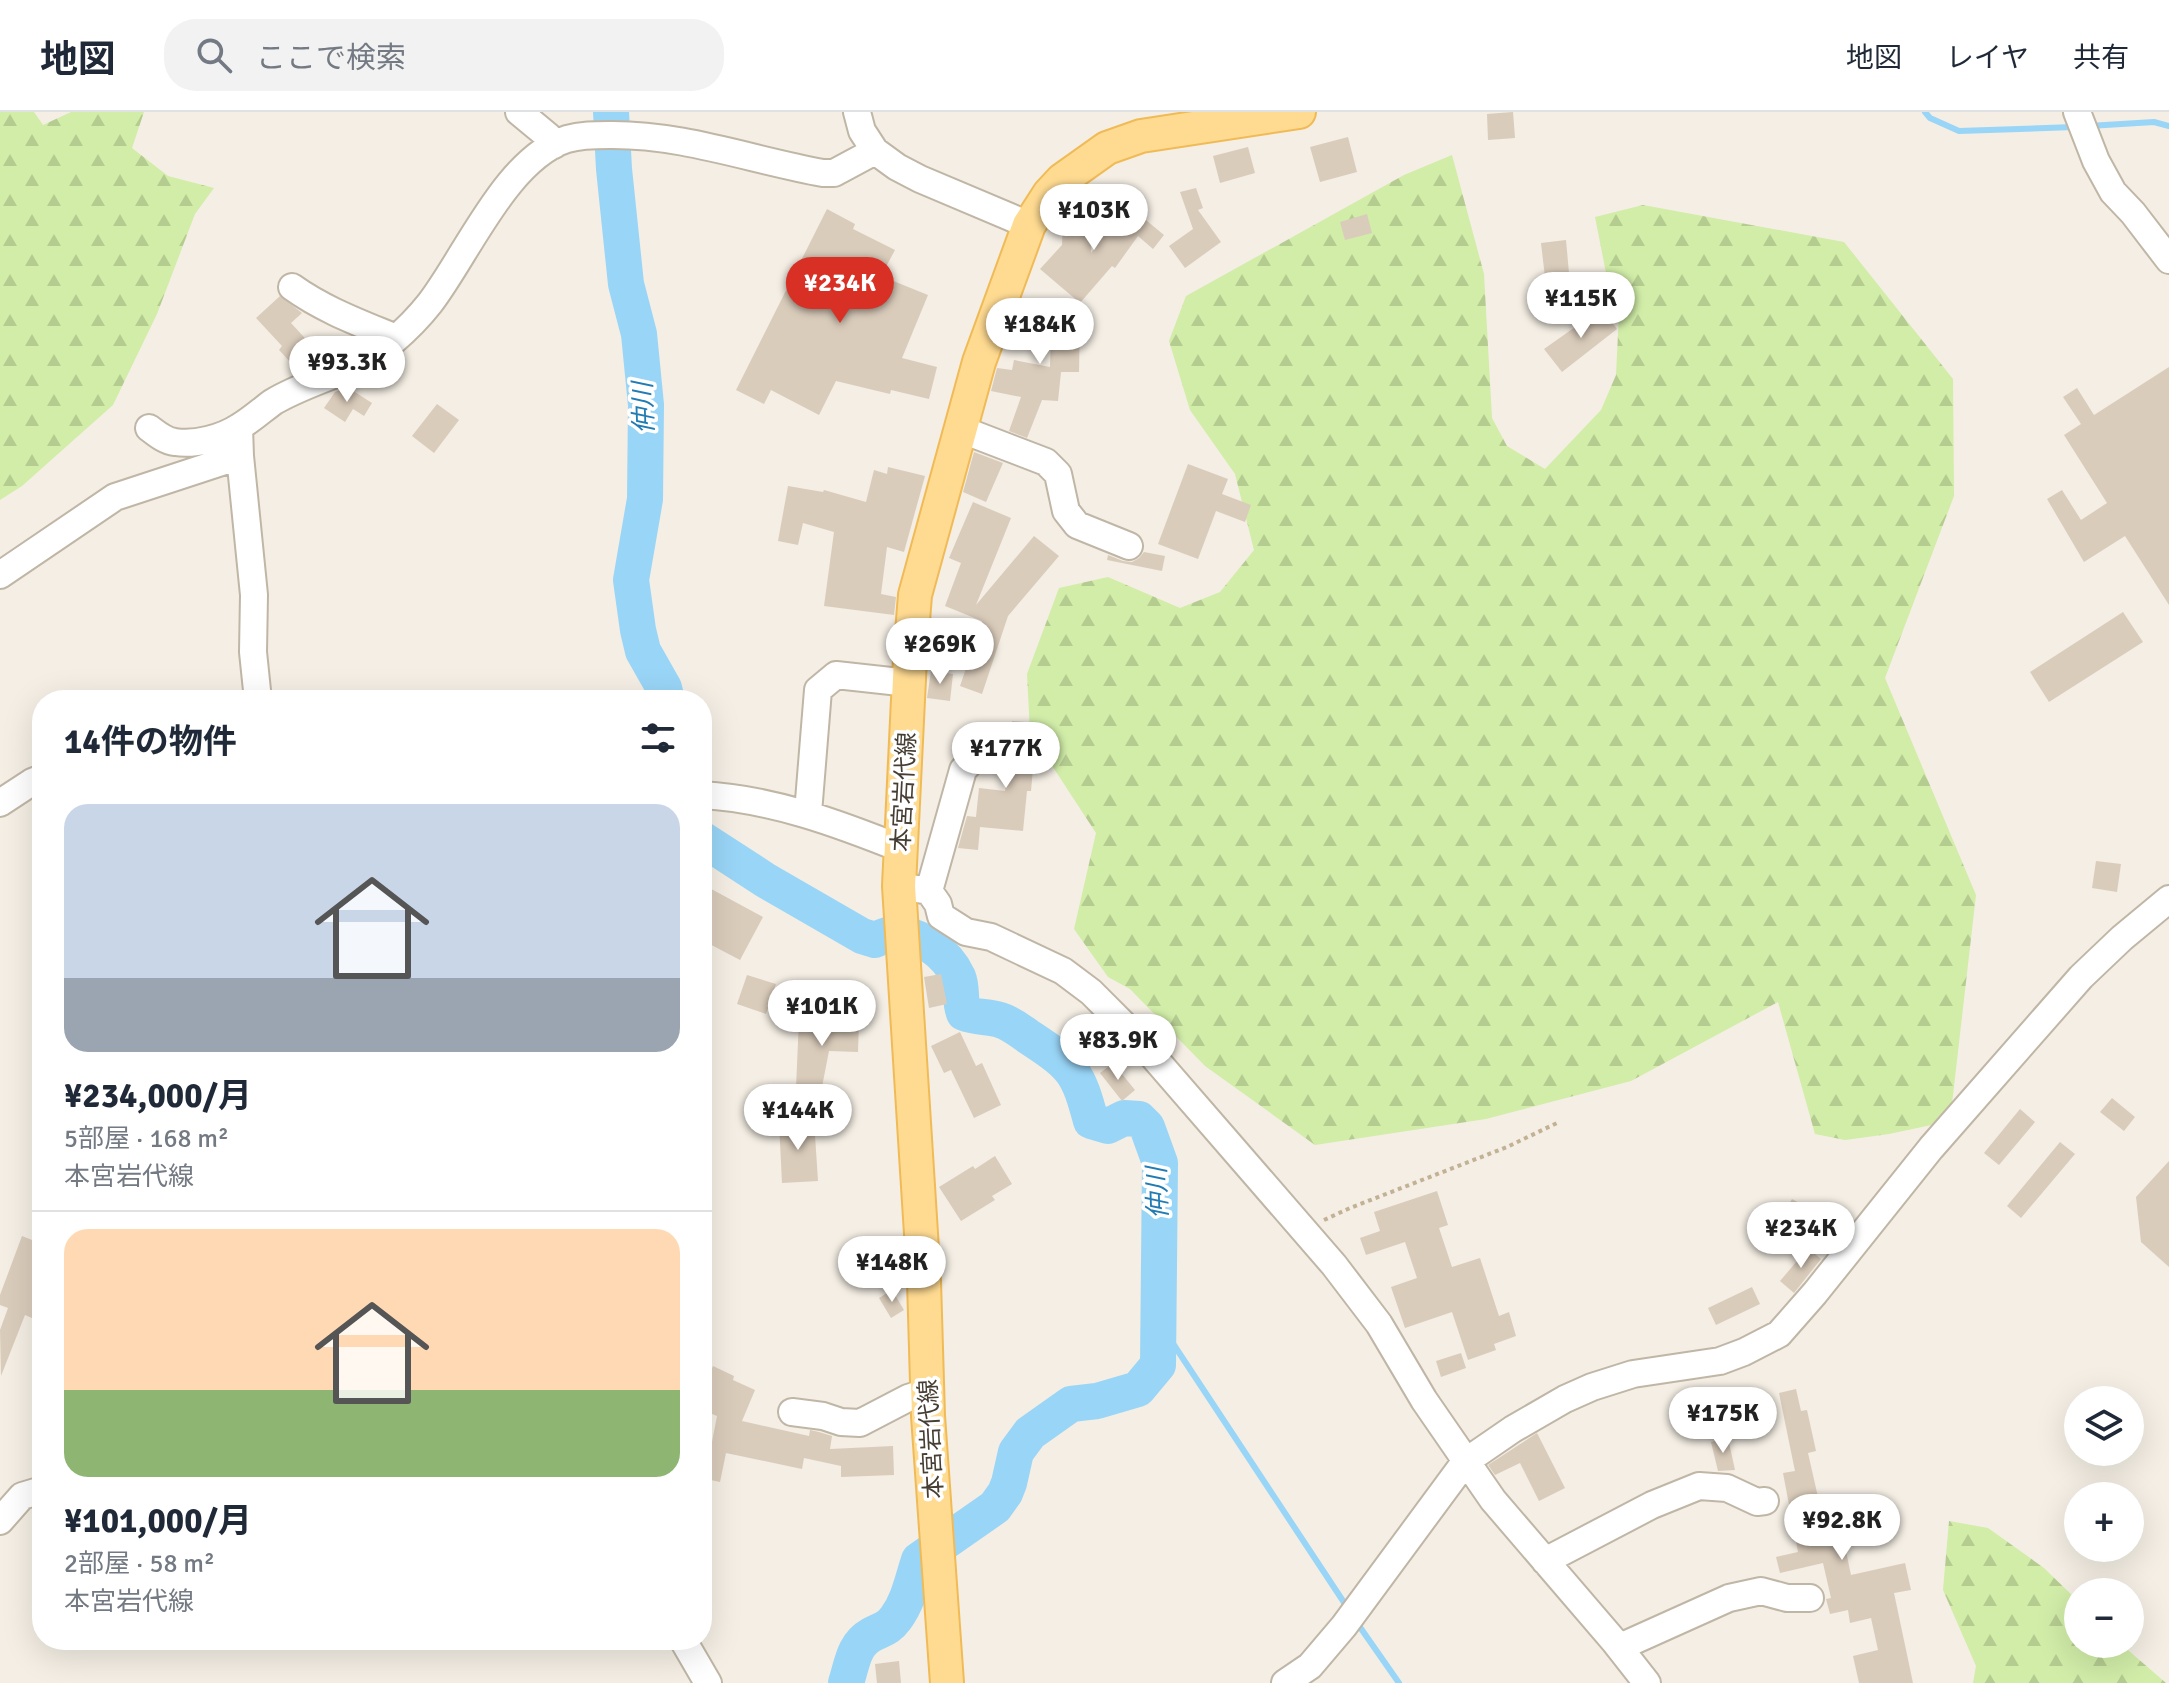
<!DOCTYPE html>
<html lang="ja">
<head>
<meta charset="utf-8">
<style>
	body { margin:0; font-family:Signika,"Noto Sans JP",sans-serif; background:#f2f2f3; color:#1f2937; height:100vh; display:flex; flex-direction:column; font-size:30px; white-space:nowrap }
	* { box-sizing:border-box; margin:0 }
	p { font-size:26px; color:#747a83 }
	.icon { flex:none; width:44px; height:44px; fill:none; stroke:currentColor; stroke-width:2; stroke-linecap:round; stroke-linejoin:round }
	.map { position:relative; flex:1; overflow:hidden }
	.side { position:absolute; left:32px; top:578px; width:680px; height:960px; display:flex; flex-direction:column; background:#fff; border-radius:32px; box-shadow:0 8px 32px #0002 }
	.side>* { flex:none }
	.controls { position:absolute; left:2064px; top:1274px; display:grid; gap:16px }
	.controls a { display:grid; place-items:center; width:80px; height:80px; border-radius:50%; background:#fff; box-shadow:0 8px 32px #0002; font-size:40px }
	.price { position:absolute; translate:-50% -68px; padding:0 18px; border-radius:28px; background:#fff; color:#222; font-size:26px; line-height:52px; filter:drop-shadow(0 2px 4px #0008) }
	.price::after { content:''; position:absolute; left:50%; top:48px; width:24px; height:18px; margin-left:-12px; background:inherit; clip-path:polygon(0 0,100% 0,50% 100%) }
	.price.active { background:#d93025; color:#fff }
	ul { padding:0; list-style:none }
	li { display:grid; align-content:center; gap:16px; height:424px; padding:0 32px }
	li+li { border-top:2px solid #e0e1e3 }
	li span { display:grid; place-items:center; height:248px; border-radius:24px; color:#555 }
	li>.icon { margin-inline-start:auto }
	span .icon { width:144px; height:144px; fill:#fffc; stroke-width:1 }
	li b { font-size:34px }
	h2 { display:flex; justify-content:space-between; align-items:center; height:96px; padding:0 32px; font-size:34px }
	header { display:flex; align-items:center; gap:48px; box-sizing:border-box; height:112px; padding:0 40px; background:#fff; border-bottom:2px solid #e0e1e3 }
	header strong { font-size:38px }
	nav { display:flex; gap:44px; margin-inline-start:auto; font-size:28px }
	.search { width:560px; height:72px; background:#f2f2f3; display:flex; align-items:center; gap:20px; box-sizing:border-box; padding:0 28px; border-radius:32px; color:#747a83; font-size:30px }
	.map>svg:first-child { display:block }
</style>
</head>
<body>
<header>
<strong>地図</strong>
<div class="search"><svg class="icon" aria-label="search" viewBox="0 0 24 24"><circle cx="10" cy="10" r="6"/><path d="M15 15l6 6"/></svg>ここで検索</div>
<nav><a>地図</a><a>レイヤ</a><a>共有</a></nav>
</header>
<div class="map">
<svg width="2169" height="1571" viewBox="0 0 2169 1571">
	<defs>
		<pattern id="forest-firs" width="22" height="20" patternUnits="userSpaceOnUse" patternTransform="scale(2)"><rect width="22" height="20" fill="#d1eda8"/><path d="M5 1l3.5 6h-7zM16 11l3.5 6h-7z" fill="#b5cc91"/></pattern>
	</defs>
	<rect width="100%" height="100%" fill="#f4eee4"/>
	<!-- forest -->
	<path fill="url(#forest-firs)" d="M0,0H34L43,13L71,0H144L132,36L168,64L214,76L195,102L157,202L113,293L22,374L0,388Z
		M1452,43L1484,162L1492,306L1507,334L1545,357L1601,298L1616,263L1619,201L1611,186L1595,105L1643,93L1844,130L1953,267L1954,384L1885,566L1976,783L1950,1009L1889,1022L1845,1028L1815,1022L1778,890L1631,969L1486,1007L1315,1033L1205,954L1130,877L1108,865L1074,817L1096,721L1030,620L1027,562L1059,476L1108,465L1180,496L1220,480L1254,438L1235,362L1190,298L1169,229L1186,184L1404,63Z
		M1949,1409L1988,1416L2044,1456L2078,1489V1532H2121L2166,1571H1973L1976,1554L1943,1478Z"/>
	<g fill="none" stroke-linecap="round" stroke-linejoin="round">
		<!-- stream -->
		<path stroke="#99d5f7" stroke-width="6" d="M1925,0L1930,6L1959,19L2074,15
			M2089,14L2154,10L2169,14
			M1158,1253L1168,1224L1347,1495
			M1355,1508L1399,1571"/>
		<!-- river -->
		<path stroke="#99d5f7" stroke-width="36" d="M611,0L614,57L626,172L639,222L646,293L645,387L631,468L638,518L643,539L664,576L667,588
			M702,727L765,768L862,824L875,828C881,825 887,822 893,822C920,821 947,841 958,865C963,877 959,889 964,901C977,906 988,904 1000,908C1013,912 1021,920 1032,927C1073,954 1078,960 1091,1009L1108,1014L1124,1006L1139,1007L1147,1015L1160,1051L1158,1253L1138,1277L1097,1289L1071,1292L1030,1321L1016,1340L1009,1371L1005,1381L995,1395L919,1448C912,1469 909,1488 896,1506C888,1517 882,1517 871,1523C853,1533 852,1553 846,1571"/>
	</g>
	<!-- building -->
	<path fill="#daccbb" d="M1513,0L1515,26L1488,28L1487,2Z
		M1348,25L1357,60L1320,70L1310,35Z
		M1248,35L1255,61L1220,71L1213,44Z
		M1196,76L1203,96L1198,98L1221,130L1185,156L1169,134L1193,117L1180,80Z
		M827,97L855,112L853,117L895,138L881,164L928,183L902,246L937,255L929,287L891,278L890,282L836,269L819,303L771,278L764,292L736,278Z
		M1135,99L1164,123L1153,137L1138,124L1115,156L1112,154L1080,191L1040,157L1062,133L1063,102L1093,104L1091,141L1113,111L1121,116Z
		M1367,102L1372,121L1345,128L1340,110Z
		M1566,128L1569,161L1545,165L1541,131Z
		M280,184L302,201L291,211L314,236L294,254L279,238L282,234L256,206Z
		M1023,194L1080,205L1079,260H1061L1058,289L1042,288L1027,326L1009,319L1021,285L991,279L997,256L1012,258L1014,248L1050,255L1051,224L1018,217Z
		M1602,196L1617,217L1562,260L1544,237Z
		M2169,255V493L2125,424L2084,450L2047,387L2062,378L2081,408L2107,391L2064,323L2081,312L2063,285L2077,276L2094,303Z
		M347,275L372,291L364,304L353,297L345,310L324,296L335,280Z
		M437,292L459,308L434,341L412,324Z
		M974,340L1003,351L986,390L963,380Z
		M1188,352L1228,367L1222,382L1251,393L1245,410L1216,399L1198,447L1158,432Z
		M888,355L925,364L904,440L887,435L881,482L896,485L894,503L824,494L834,420L803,411L798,433L778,429L788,374L823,380L824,378L866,390L874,358L887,362Z
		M973,390L1011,406L976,493L1034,424L1059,444L1008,504L982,582L960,574L982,509L945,494L961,451L949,446Z
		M1144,440L1165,444L1162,459L1107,448L1108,443L1123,449L1132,450L1139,446Z
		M2123,500L2143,530L2049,590L2030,560Z
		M931,559L953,562L950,589L927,586Z
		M1012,609L1037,611L1031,679H1027L1023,719L980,715L978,738L958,736L967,704L976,705L979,676L1005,679Z
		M2096,749L2121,752L2117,780L2092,776Z
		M702,772L763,805L740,848L702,828Z
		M941,862L947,892L929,896L924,865Z
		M747,863L776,872L766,902L737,892Z
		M799,907L859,909L858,940L829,939L821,980L796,976Z
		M960,920L976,954L982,951L1001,993L974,1006L951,958L944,961L931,934Z
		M1113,951L1135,978L1122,989L1100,961Z
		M2112,986L2135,1005L2124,1019L2100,1000Z
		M2020,997L2035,1010L1999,1053L1984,1041Z
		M814,1008L818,1069L782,1071L779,1010Z
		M2060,1030L2075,1042L2021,1106L2007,1094Z
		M995,1044L1012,1072L992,1084L995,1088L961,1109L939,1075L973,1054L975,1057Z
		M2169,1049V1155L2141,1130L2136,1085Z
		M1437,1079L1448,1113L1439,1116L1452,1155L1480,1146L1499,1204L1509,1200L1516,1224L1494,1232L1496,1238L1468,1248L1452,1200L1405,1216L1391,1175L1417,1166L1405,1130L1366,1143L1360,1126L1380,1119L1374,1100Z
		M1792,1087L1816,1100L1808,1114L1784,1101Z
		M22,1124L42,1132V1181L32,1206L25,1203L1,1264L0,1218L8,1196L0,1193V1183Z
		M1808,1136L1821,1147L1794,1181L1780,1169Z
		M1752,1175L1760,1192L1716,1213L1708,1196Z
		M892,1178L904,1198L891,1206L879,1186Z
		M1461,1241L1466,1256L1441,1265L1436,1249Z
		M713,1254L734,1264L733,1268L755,1278L742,1309L809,1324L810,1318L819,1320L832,1324L830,1337L893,1334L894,1363L841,1365V1354L804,1346L802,1357L726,1341L720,1370L702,1366V1333L711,1335L717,1304L702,1298V1278Z
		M1796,1277L1801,1299L1807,1298L1816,1339L1808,1341L1828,1429L1843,1425L1851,1463L1905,1451L1911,1478L1894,1481L1913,1571H1859L1853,1544L1878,1538L1871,1506L1850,1511L1848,1498L1830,1502L1826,1487L1831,1486L1823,1451L1780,1461L1776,1445L1798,1440L1783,1361L1795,1359L1779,1281Z
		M1537,1321L1565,1376L1539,1389L1520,1351L1495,1363L1488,1353Z
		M1728,1326L1735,1358L1718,1359L1711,1330Z
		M899,1549L901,1571H877L875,1552Z"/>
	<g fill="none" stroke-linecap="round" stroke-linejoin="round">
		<defs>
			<path id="minor" d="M519,0L548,24L554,33
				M857,0L862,19L875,39L897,55L920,67L1029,113
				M2077,0L2096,49L2113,80L2133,101L2169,148
				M292,175C324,198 360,211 396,226
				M149,316C157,322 165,329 175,330C196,333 222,326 239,315C251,308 262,298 273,290C311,267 358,260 392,230C405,219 419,205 430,191C467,143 506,47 567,27C581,23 595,23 609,23C683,22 751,48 823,61H834L875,39
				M239,316L240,344L254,483L253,540L258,588
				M960,317L1046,350L1058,362L1066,399L1077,413L1129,434
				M0,463L115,385L240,344
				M702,683C772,687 837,711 902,737
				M0,691L32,670L42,666
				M808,701L818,578L836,563L909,571
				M899,774L929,779L938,792L941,804L966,820L991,825L1063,859L1091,880L1138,927L1334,1153L1379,1212L1424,1288L1493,1388L1614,1529L1647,1571
				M929,779L963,658L974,646L991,643
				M792,1300L823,1304L841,1310L860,1311L908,1286L927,1280
				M0,1409L22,1384L42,1378
				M1545,1449L1652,1393L1699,1374L1727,1376L1757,1390L1765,1389
				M683,1528L708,1571
				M1620,1535L1729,1486L1761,1479L1787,1486H1810
				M1285,1571L1310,1554L1344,1514L1465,1350L1513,1317L1565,1287L1592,1275L1633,1262L1720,1249L1744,1240L1779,1222L1815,1181L1931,1036L2081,865L2122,826L2169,787"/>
			<path id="major" d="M947,1571L928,1304L924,1169L899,774L910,546L915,483L979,250L1029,113L1049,82L1062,68L1107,36L1141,24L1299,0"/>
		</defs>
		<!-- minor casing -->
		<use href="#minor" stroke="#c0b6a6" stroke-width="30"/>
		<!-- major casing -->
		<use href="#major" stroke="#f0bb56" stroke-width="36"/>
		<!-- path -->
		<path stroke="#c3b195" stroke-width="4" stroke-dasharray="4 4" stroke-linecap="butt" d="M1324,1108L1350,1096L1507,1035L1559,1010"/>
		<!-- minor -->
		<use href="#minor" stroke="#fff" stroke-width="26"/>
		<!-- major -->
		<use href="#major" stroke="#ffdb92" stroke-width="32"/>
	</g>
	<g text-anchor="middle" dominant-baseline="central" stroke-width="7" stroke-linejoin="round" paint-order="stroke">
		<!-- street labels -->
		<g font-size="24" fill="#463e33" stroke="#fff">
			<text transform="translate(904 680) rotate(-87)">本宮岩代線</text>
			<text transform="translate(931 1327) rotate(-93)">本宮岩代線</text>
		</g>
		<!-- water labels -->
		<g font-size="26" font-style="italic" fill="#217cb4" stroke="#fff">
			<text transform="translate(644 296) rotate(-92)">仲川</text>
			<text transform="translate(1158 1081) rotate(-92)">仲川</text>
		</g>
	</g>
</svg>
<div class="controls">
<a><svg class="icon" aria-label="layers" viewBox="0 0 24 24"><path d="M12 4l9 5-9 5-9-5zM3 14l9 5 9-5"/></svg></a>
<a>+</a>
<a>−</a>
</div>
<b class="price" style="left:1094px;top:140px">¥103K</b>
<b class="price active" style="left:840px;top:213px">¥234K</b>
<b class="price" style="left:1581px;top:228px">¥115K</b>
<b class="price" style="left:1040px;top:254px">¥184K</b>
<b class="price" style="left:347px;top:292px">¥93.3K</b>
<b class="price" style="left:940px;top:574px">¥269K</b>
<b class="price" style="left:1006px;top:678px">¥177K</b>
<b class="price" style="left:822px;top:936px">¥101K</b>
<b class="price" style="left:1118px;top:970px">¥83.9K</b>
<b class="price" style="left:798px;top:1040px">¥144K</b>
<b class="price" style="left:1801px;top:1158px">¥234K</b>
<b class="price" style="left:892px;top:1192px">¥148K</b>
<b class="price" style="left:1723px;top:1343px">¥175K</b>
<b class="price" style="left:1842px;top:1450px">¥92.8K</b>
<section class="side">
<h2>14件の物件<svg class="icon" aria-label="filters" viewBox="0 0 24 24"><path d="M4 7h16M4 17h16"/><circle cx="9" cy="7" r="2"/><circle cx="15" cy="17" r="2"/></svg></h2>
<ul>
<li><span style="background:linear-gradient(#c9d6e8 70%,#9aa5b1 0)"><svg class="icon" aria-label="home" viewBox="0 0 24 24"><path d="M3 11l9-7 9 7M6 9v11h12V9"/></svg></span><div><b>¥234,000/月</b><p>5部屋 · 168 m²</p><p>本宮岩代線</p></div></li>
<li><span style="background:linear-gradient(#ffd9b3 65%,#8fb573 0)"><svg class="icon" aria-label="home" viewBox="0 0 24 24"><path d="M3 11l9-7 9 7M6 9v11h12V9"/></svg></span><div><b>¥101,000/月</b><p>2部屋 · 58 m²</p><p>本宮岩代線</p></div></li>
</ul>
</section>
</div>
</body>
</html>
